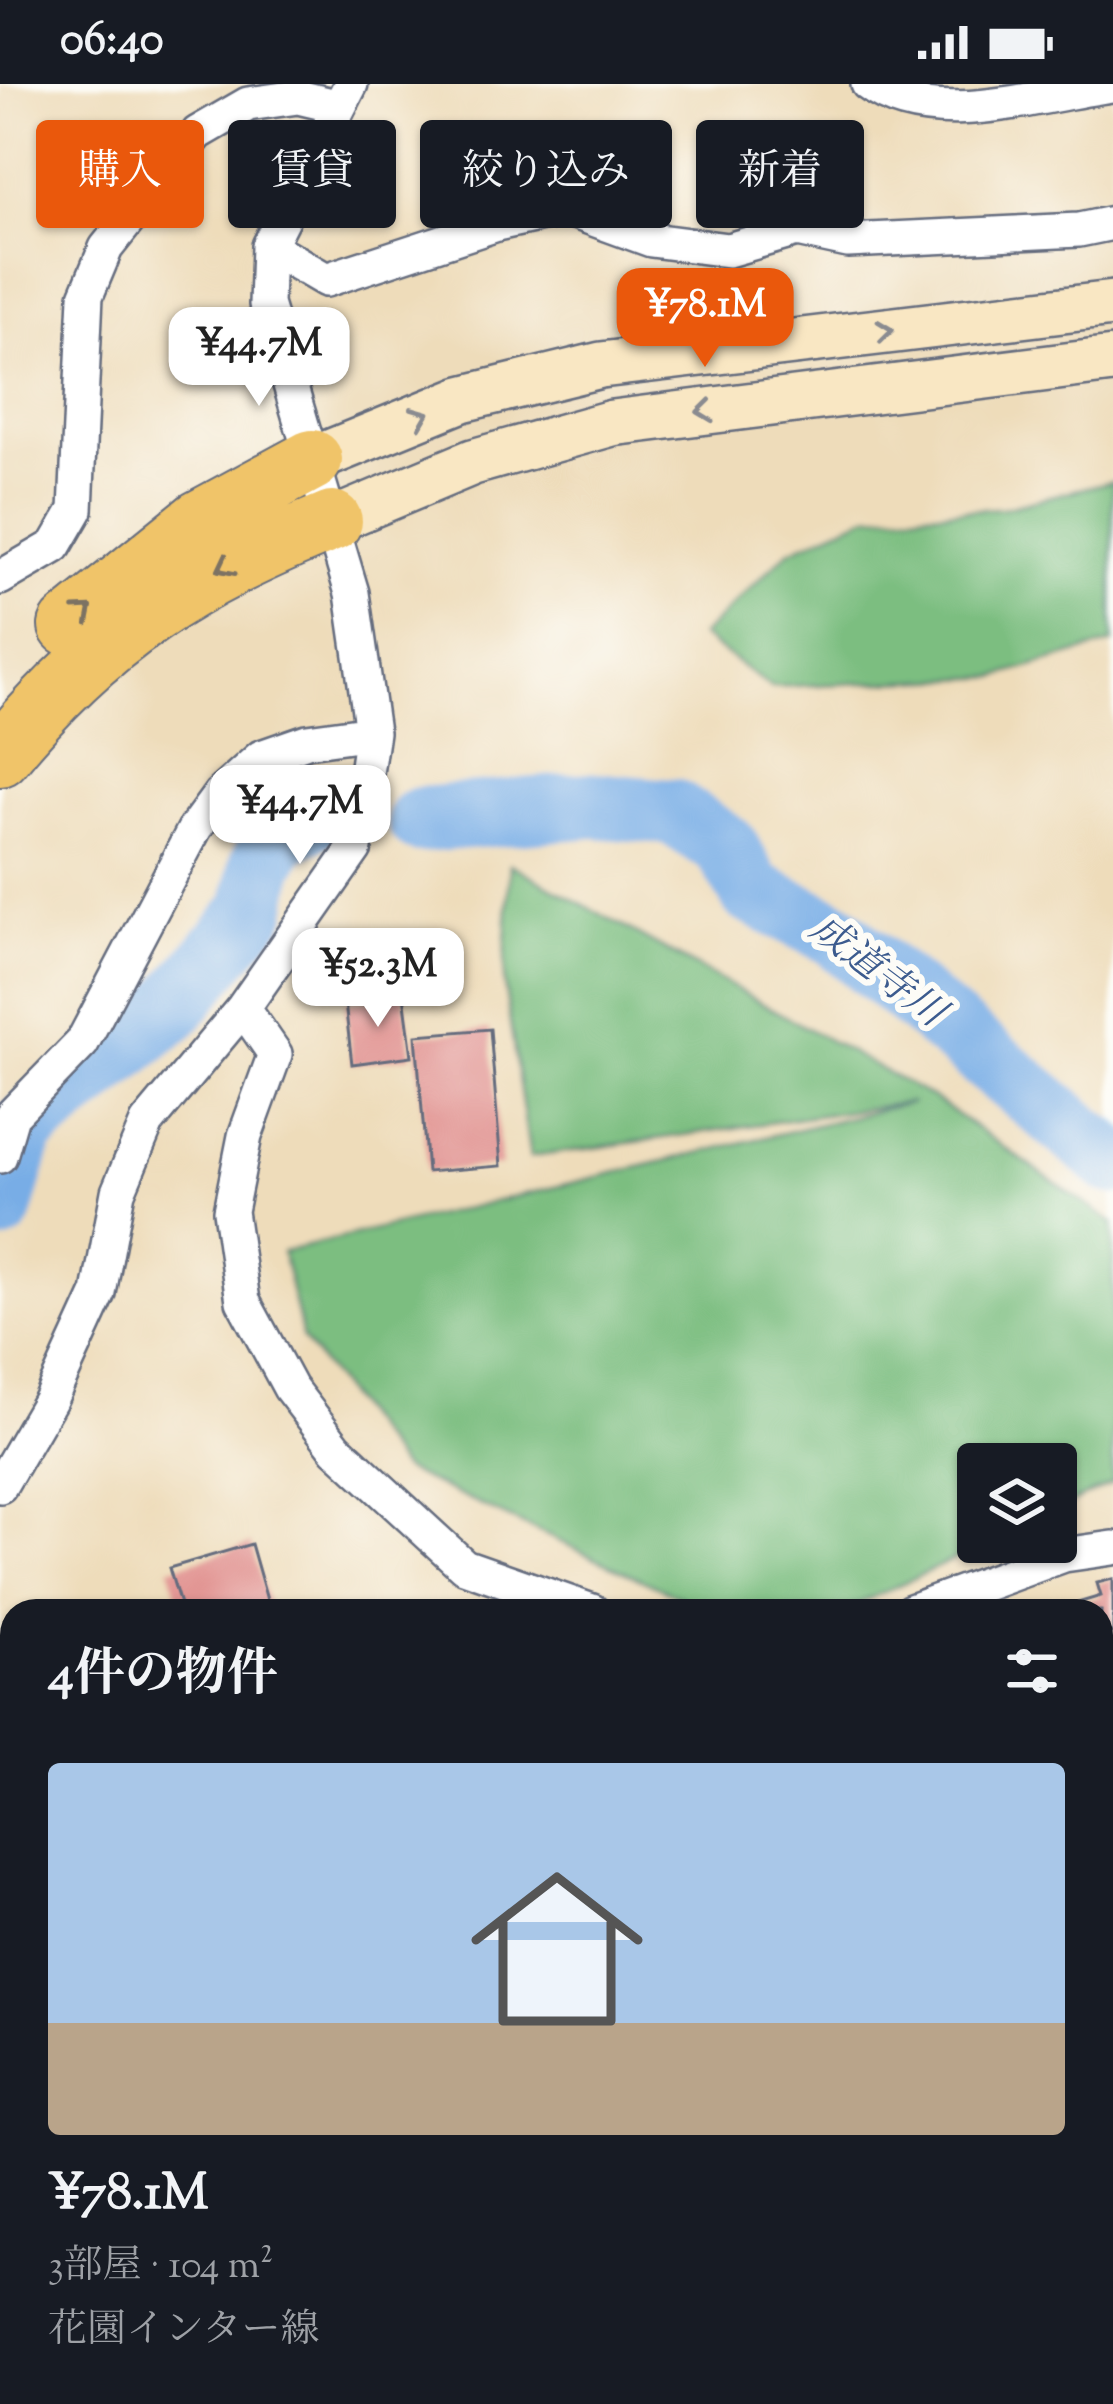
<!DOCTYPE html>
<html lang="ja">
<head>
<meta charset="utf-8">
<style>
	body { margin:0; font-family:"Sorts Mill Goudy","Noto Serif JP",serif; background:#242831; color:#f1f3f6; height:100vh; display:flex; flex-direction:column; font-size:45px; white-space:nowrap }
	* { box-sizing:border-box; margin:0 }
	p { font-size:39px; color:#9ea1a6 }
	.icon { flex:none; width:66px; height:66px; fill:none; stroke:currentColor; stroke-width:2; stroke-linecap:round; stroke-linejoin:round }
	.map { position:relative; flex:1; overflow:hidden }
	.sheet { position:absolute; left:0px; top:1515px; width:1113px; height:807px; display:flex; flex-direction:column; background:#171b24; border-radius:36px 36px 0 0; box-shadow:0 3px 9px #0004 }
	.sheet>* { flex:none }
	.hud { position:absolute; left:36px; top:36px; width:1041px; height:108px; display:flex; gap:24px }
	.controls { position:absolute; left:957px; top:1359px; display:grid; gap:24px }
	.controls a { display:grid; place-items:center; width:120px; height:120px; border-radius:12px; background:#171b24; box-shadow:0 3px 9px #0004; font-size:60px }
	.price { position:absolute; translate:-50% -102px; padding:0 27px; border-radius:24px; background:#fff; color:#222; font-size:39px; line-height:78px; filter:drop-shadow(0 3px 6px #0008) }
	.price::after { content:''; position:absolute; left:50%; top:72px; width:36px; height:27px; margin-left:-18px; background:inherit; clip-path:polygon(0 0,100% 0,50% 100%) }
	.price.on { background:#ea580c; color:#fff }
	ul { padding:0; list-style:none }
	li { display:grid; align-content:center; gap:24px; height:636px; padding:0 48px }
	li+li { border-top:3px solid #363941 }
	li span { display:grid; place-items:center; height:372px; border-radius:12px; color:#555 }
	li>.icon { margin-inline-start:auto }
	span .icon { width:216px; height:216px; fill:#fffc; stroke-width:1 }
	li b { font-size:51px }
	h2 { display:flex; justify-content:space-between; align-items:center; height:144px; padding:0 48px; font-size:51px }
	.chip { padding:0 42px; border-radius:12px; background:#171b24; box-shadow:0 3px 9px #0004; font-size:42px; line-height:108px }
	.chip.on { background:#ea580c; color:#fff }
	.status { display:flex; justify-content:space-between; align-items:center; height:84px; padding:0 60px; background:#171b24; direction:ltr }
	.status svg { height:33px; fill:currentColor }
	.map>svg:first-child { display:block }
</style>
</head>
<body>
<div class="status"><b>06:40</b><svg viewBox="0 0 49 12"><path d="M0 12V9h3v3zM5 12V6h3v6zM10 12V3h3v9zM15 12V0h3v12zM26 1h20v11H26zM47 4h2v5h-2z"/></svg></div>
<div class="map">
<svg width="1113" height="2320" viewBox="0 0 1113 2320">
	<rect width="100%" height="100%" fill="#fdfcf7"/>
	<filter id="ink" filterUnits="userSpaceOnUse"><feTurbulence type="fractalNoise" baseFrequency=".00833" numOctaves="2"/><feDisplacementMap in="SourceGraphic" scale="24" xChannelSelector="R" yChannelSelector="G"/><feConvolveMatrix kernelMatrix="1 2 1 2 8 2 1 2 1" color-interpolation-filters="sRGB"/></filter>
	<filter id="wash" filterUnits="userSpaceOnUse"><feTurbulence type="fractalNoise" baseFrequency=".004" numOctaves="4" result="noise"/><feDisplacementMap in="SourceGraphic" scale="48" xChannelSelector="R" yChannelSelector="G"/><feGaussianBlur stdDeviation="2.7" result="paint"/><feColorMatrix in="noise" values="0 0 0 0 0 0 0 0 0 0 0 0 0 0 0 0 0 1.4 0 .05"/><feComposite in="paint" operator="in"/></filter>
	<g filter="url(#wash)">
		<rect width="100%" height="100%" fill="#eedcba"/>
		<!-- forest -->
		<path fill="#7bbe80" stroke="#4b766f" stroke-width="3" d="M1113,397V559L996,593L770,603L701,552L789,467L869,431L1003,424Z
			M510,780L933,1014L1113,1139V1399L1056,1426V1380H978V1458H991L843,1527H711L402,1385L303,1255L282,1168L913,1018L530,1073L504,898Z"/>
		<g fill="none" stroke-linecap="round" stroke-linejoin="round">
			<!-- river -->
			<path stroke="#78ade6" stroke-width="66" d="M420,736L593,721L673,728L725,762L752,808L834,849L1113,1078
				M0,1125L23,1046L172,926L254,826L262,780L279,751L310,735"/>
		</g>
		<g id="blocks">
			<!-- building -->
			<path fill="#e19290" d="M596,38L648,49L633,120L570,106L578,68L589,70Z
				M734,56L765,79L735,119L704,96Z
				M404,911L412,972L352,980L345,919Z
				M490,945L501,1082L427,1088L416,951Z
				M251,1460L269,1523L182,1527L169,1484Z
				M1113,1495V1548L1101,1551V1527H1051L1101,1512L1097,1499Z
				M1113,1599V1667L1101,1670V1601Z
				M0,1792L12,1826V1856L0,1860Z
				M1113,1945V2049L1101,2051V1946Z
				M8,2012L12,2090L0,2092V2013Z
				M1113,2104V2187L1101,2189V2107Z
				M12,2118V2175L0,2178V2121Z
				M800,2310H958L965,2320H802Z
				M253,2312L254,2320H185V2316Z"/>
		</g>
	</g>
	<g filter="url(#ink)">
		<use href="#blocks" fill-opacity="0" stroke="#656c7e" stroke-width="3"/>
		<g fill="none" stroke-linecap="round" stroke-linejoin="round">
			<defs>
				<path id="minor" d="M868,0C931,48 1041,10 1113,1
					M268,162L326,196L497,140L566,125L651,156L728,166L797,146L848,157L1079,146L1113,139
					M0,494L55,462L76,426L86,212L106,164L198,49L248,20L298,13L336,22
					M243,924L275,970L245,1052L230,1127L243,1217L290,1304L336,1364L464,1482L592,1527
					M0,1072L12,1031L82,959L195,744L220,710L261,673L307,657L372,648
					M0,1402L50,1316L99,1209L118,1108L147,1039L243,924L355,764L372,648L352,509L266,220L268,162L351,0
					M911,1527L1064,1471L1113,1464
					M0,1719L12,1752
					M1101,2079L1113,2076
					M424,2310L450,2320
					M970,2310L972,2320
					M345,2318L384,2310
					M7,2320L12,2307"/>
				<path id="secondary" d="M312,376L462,315L601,281L1113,220
					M332,437L473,378L612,339L1113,276"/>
				<path id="motorway" d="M69,542L199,437L312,376
					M0,672C100,549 188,496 332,437"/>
			</defs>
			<!-- minor casing -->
			<use href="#minor" stroke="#656c7e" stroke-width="38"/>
			<!-- secondary casing -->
			<use href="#secondary" stroke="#656c7e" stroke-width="50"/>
			<!-- motorway casing -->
			<use href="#motorway" stroke="#656c7e" stroke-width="64"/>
			<!-- path -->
			<path stroke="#656c7e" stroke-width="6" stroke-dasharray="9 9" stroke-linecap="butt" d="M41,2320L130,2310
				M545,2320L607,2310"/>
			<!-- minor -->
			<use href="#minor" stroke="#fff" stroke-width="33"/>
			<!-- secondary -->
			<use href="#secondary" stroke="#f9e7c3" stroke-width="45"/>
			<!-- motorway -->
			<use href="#motorway" stroke="#f0c469" stroke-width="60"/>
		</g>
		<!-- one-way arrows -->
		<defs><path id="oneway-chevron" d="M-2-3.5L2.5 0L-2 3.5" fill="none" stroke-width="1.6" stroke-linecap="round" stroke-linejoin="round" transform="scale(3)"/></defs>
		<g stroke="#8a8b90">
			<use href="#oneway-chevron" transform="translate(885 247) rotate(-7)"/>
			<use href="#oneway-chevron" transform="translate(705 327) rotate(173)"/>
			<use href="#oneway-chevron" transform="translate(421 332) rotate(-22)"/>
		</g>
		<g stroke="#7b7263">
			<use href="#oneway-chevron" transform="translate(225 483) rotate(153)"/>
			<use href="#oneway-chevron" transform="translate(85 528) rotate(-41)"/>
		</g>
	</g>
	<g text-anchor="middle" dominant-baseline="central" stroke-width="12" stroke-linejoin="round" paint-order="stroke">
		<!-- water labels -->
		<g font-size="39" font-style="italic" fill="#3c5b8e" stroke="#fdfcf7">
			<text transform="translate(876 889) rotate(37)">成道寺川</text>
		</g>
	</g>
</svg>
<div class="controls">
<a><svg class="icon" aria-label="layers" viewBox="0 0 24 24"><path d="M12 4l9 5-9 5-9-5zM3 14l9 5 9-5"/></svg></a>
</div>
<b class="price on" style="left:705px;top:286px">¥78.1M</b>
<b class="price" style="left:259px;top:325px">¥44.7M</b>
<b class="price" style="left:300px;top:783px">¥44.7M</b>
<b class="price" style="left:378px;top:946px">¥52.3M</b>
<div class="hud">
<a class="chip on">購入</a>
<a class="chip">賃貸</a>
<a class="chip">絞り込み</a>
<a class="chip">新着</a>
</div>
<section class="sheet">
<h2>4件の物件<svg class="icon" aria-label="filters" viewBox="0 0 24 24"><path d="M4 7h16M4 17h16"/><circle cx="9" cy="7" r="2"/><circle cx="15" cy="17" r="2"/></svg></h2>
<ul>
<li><span style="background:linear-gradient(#a9c7e8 70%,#b9a48a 0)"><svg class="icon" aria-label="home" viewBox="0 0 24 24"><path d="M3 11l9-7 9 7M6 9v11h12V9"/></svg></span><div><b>¥78.1M</b><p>3部屋 · 104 m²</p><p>花園インター線</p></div></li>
</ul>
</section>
</div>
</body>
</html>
